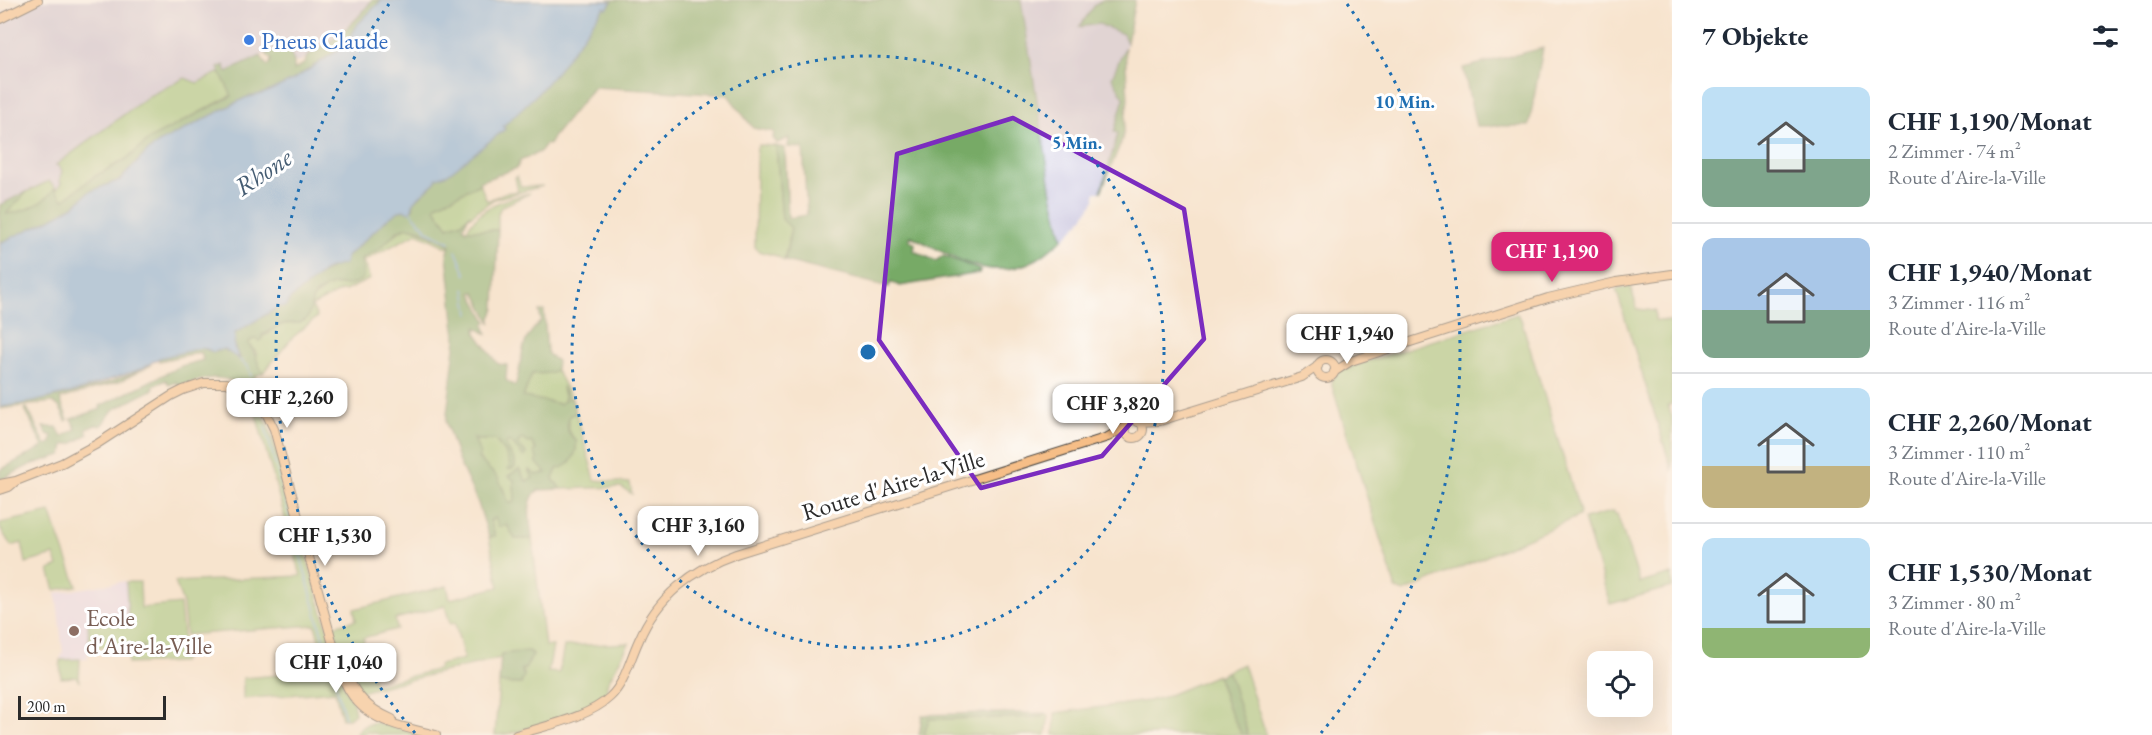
<!DOCTYPE html>
<html lang="de">
<head>
<meta charset="utf-8">
<style>
	body { margin:0; font-family:"EB Garamond",serif; background:#f6f6f7; color:#1f2937; height:100vh; display:flex; flex-direction:column; font-size:22px; white-space:nowrap }
	* { box-sizing:border-box; margin:0 }
	p { font-size:20px; color:#747a83 }
	.icon { flex:none; width:33px; height:33px; fill:none; stroke:currentColor; stroke-width:2; stroke-linecap:round; stroke-linejoin:round }
	.map { position:relative; flex:1; overflow:hidden }
	.details { display:flex; flex-direction:column; background:#fff; width:480px }
	.details>* { flex:none }
	.controls { position:absolute; left:1587px; top:651px; display:grid; gap:12px }
	.controls a { display:grid; place-items:center; width:66px; height:66px; border-radius:12px; background:#fff; box-shadow:0 6px 24px #0002; font-size:30px }
	.scale { position:absolute; left:18px; bottom:15px; width:148px; box-sizing:border-box; padding-left:6px; border:3px solid #2b2b2b; border-top:0; font-size:16px; line-height:21px; white-space:nowrap; color:#2b2b2b; -webkit-text-stroke:4px #fff; paint-order:stroke }
	.price { position:absolute; translate:-50% -51px; padding:0 14px; border-radius:12px; background:#fff; color:#222; font-size:20px; line-height:39px; filter:drop-shadow(0 2px 3px #0008) }
	.price::after { content:''; position:absolute; left:50%; top:36px; width:18px; height:14px; margin-left:-9px; background:inherit; clip-path:polygon(0 0,100% 0,50% 100%) }
	.price.active { background:#db2777; color:#fff }
	ul { padding:0; list-style:none }
	li { display:flex; align-items:center; gap:18px; height:150px; padding:0 30px }
	li+li { border-top:2px solid #e0e1e3 }
	li span { display:grid; place-items:center; flex:none; width:168px; height:120px; border-radius:12px; color:#555 }
	li>.icon { margin-inline-start:auto }
	span .icon { width:72px; height:72px; fill:#fffc; stroke-width:1 }
	li b { font-size:26px }
	h2 { display:flex; justify-content:space-between; align-items:center; height:72px; padding:0 30px; font-size:26px }
	main { display:flex; flex:1; min-height:0 }
	.map>svg:first-child { display:block }
</style>
</head>
<body>
<main>
<div class="map">
<svg width="1672" height="735" viewBox="0 0 1672 735">
	<rect width="100%" height="100%" fill="#fff"/>
	<filter id="ink" filterUnits="userSpaceOnUse"><feTurbulence type="fractalNoise" baseFrequency=".0167" numOctaves="2"/><feDisplacementMap in="SourceGraphic" scale="12" xChannelSelector="R" yChannelSelector="G"/><feConvolveMatrix kernelMatrix="1 2 1 2 8 2 1 2 1" color-interpolation-filters="sRGB"/></filter>
	<filter id="wash" filterUnits="userSpaceOnUse"><feTurbulence type="fractalNoise" baseFrequency=".008" numOctaves="4" result="noise"/><feDisplacementMap in="SourceGraphic" scale="24" xChannelSelector="R" yChannelSelector="G"/><feGaussianBlur stdDeviation="1.35" result="paint"/><feColorMatrix in="noise" values="0 0 0 0 0 0 0 0 0 0 0 0 0 0 0 0 0 1.4 0 .05"/><feComposite in="paint" operator="in"/></filter>
	<g filter="url(#wash)">
		<rect width="100%" height="100%" fill="#f7e4ce"/>
		<!-- built -->
		<path fill="#e1d4f3" d="M126,581L128,617L88,619V658L60,660L63,652L56,593Z"/>
		<!-- industrial -->
		<path fill="#c5c0da" d="M29,0H372L365,10L324,47L299,62H294L286,44L227,72L224,66L218,68L220,72L197,83L185,78L149,96L57,165L62,171L60,179L62,184L57,189L49,181L0,205V14Z
			M1021,0H1103L1095,5L1099,24L1124,34L1127,43L1112,77L1124,98L1115,131L1118,133L1101,192H1095V200L1078,224L1063,239L1052,194Z"/>
		<!-- green -->
		<path fill="#94c474" stroke="#607850" stroke-width="1.5" d="M220,72L232,95L151,138L128,158L94,177L63,200L0,231V205L49,181L57,189L61,184L60,179L62,171L60,167L56,165L149,96L185,78L197,83Z
			M759,145L776,146L782,219L791,227L784,261L777,256L758,251L755,247L756,161L757,147Z
			M517,176L521,187L543,186L494,199L462,222L448,228L435,208L436,205L480,184L487,201L504,193L518,191L515,178Z
			M530,193L501,207L498,214V230H466C483,205 501,200 530,193Z
			M408,227C418,229 424,233 433,237C439,239 443,240 449,243V248L417,233L363,261L370,279L345,291H341L312,306L317,317L292,338L263,373L257,364L256,352L248,344L251,340L268,334L275,328L283,324L299,323L306,319L308,316L312,299L326,287L338,284L341,285L363,278L361,259C380,251 393,232 408,227Z
			M1631,287L1637,309L1655,311V320L1672,322V404L1668,405L1672,417V471L1616,289Z
			M1517,314L1521,319L1580,512L1579,516L1404,592L1396,589L1332,386V380L1340,370Z
			M556,370L572,399H568L562,389L565,400L560,404L523,397L532,374L552,373Z
			M576,413L595,480L630,483L632,494L621,487L561,489L552,479L557,469C573,461 572,458 576,440C566,432 566,427 570,415Z
			M256,415L264,416L270,430L345,689L353,703L355,713L348,719H342L335,691L243,699V678L327,671L315,625L186,635L183,604L175,582L301,576Z
			M474,438L477,440H495L505,452L510,465L515,462L505,444L510,441L527,454L517,443L522,439C539,444 532,447 539,460C541,465 544,469 546,473L536,475L528,471L534,478L526,481L515,473L509,476L514,480L515,499L513,503H509L501,484L478,458Z
			M1614,511V514H1617L1640,583L1672,574V587L1610,604L1584,519Z
			M50,512L77,586L55,590L49,570L58,566L54,555L26,563L22,543L11,546L0,528V523Z
			M495,518L507,525L515,539H532L545,646H553L548,672L559,673L564,646L629,643L607,684V693C591,709 518,735 495,735L499,683L521,684L524,674L521,669H525L533,654L531,652L501,654V658L360,692L347,667L348,665L368,660L375,685L439,669V665L464,659L455,623L450,624L445,606L395,619L397,629L363,638L367,654L344,659L333,626L356,620L354,609L447,586L450,599L499,587L489,537L495,536L490,519Z
			M126,582H140L141,608L180,604L185,657L182,662L128,664V649L144,648V646L89,648L88,619L128,617Z
			M80,659L79,681L76,677L61,678L60,660Z
			M1243,664L1266,735H1248L1227,671Z
			M1217,675L1227,705L1242,735H1054L1055,713L1148,701L1164,697Z
			M1045,713L1049,715L1046,735H924L928,719L1042,717Z
			M374,722L422,735H383L367,732L359,735L357,733L361,727Z"/>
		<!-- forest -->
		<path fill="#7a6" stroke="#516a48" stroke-width="1.5" fill-rule="evenodd" d="M372,0H382L358,24L346,45L293,80L265,93L245,98L159,143L147,152L120,180L89,192L74,206L47,221L0,243V205L28,191L6,214C24,212 44,204 55,188L63,200L94,177L128,158L151,138L232,96L218,68L224,65L227,72L261,56L267,66L270,64L271,59L266,54L287,44L294,62V70L305,63L307,56C331,43 356,23 372,0Z
			M610,0H1021L1052,194L1063,239C1054,246 1046,254 1037,259C990,285 953,256 911,236L909,239L915,244L914,251L936,261L942,256L947,257L980,270L979,273L900,286L890,282L889,287L785,261L791,228L782,219L776,146L785,148L788,218L807,215L803,148L788,147L789,138L777,143L773,138L774,132L753,128L728,95L594,87L554,136L549,145L546,144L540,152L520,161L517,168L479,182L480,184L436,205L435,208L448,227L462,222L470,214L463,227L466,230H498L495,309L491,318V323L475,292L472,293L487,322L484,324L487,334L476,327V333L498,364L507,365L506,380L515,386C525,358 516,345 541,321L539,311H544L547,351L549,355L557,361L556,370L552,373L532,374L523,397L560,404L565,400L562,386L568,399H572L576,413L570,415C566,427 566,432 576,440C578,454 571,466 557,469L553,479L561,489L539,490C524,499 531,524 532,539H515L507,525L499,527L495,518L490,520L495,536L489,537L478,503L458,460L446,422L456,339L447,256L450,245L421,230L408,227L399,230L378,250L361,259L363,278C347,292 339,279 324,289C306,300 315,302 308,316C304,326 291,322 283,324C274,327 270,333 262,335V339L260,341L256,339L251,340L248,344C257,352 256,363 263,373L255,376L254,380L258,383L253,390C224,374 209,375 179,387L177,382L169,385L166,380L153,386L154,389L113,410L101,426L96,425L86,429L88,434L74,443L64,445L62,455L30,465L0,480V470L43,447L25,409L27,408L46,445L51,443L52,436L47,434L43,427H57L62,437L76,429L71,419L101,409L100,406L181,366L203,360L201,352L159,361V358L200,348L216,352L223,349L241,358C234,351 233,342 235,333L281,306L306,284L344,260L386,220L399,211L413,209L414,202L435,182L437,178L505,129L503,126L538,93L558,70L604,7L607,8L612,2ZM474,438L477,440H495L505,452L510,465L508,469L510,470L515,467V462L505,444L510,441L524,457L527,454L517,443L522,439L528,443L531,442L536,450L534,452L537,458V463L546,473L536,475L529,469L533,478L526,481L519,469L508,476L514,480L515,499L513,503H509L498,478L478,458L480,454Z
			M1103,0H1135L1127,43L1123,34L1099,24L1079,27L1095,5Z
			M1125,47L1128,99L1123,137L1101,192L1118,133L1114,132L1124,98L1112,77Z
			M1543,48L1529,126H1476L1463,68Z
			M148,365H151L121,381L60,399L68,420L66,421L60,408L53,402L0,409C6,403 21,404 31,402C60,397 125,381 148,365Z
			M528,651L533,654L525,669H521L524,676L521,684L499,683L501,654Z
			M1227,671L1231,679L1248,735H1242L1227,705L1218,676Z
			M982,713H1045L1043,717L929,719L924,735H919L922,715Z"/>
		<!-- water -->
		<path fill="#6fa8df" stroke="#4d6a85" stroke-width="1.5" d="M382,0L612,1L607,9L604,7L558,70L538,93L503,126L505,129L448,174L437,178L435,182L414,201L411,212L404,210L399,211L386,220L346,257L345,264L327,269L289,300L288,304L285,307H278L235,333L234,347L240,360L224,349L213,352L207,349L200,348L159,358L143,368L77,391L32,402L0,407V243L47,221L74,206L89,192L120,180L147,152L159,143L245,98L265,93L293,80L346,45L358,24Z"/>
		<g fill="none" stroke-linecap="round" stroke-linejoin="round">
			<!-- stream -->
			<path stroke="#6fa8df" stroke-width="1.5" d="M411,212L428,231L450,242
				M456,251L466,275
				M465,289L469,314
				M240,360L248,367L251,376
				M265,426L345,718"/>
		</g>
	</g>
	<g filter="url(#ink)">
		<g fill="none" stroke-linecap="round" stroke-linejoin="round">
			<defs>
				<path id="major" d="M0,19L38,0
					M1317 369a9 9 0 1 1 18 0a9 9 0 1 1-18 0Z
					M1334,372L1351,361L1548,298L1616,282L1672,274
					M1125 429a9 9 0 1 1 18 0a9 9 0 1 1-18 0Z
					M1138,422L1160,421L1302,377L1318,366
					M0,484L16,481L62,463L97,444L171,396L183,390L204,383H227L249,393L265,411L274,429L340,670C356,720 391,724 436,735
					M0,490L9,487L16,481
					M345,672C357,697 367,708 392,719
					M516,735C544,726 588,718 610,697C625,683 630,659 639,640C657,597 693,569 736,554L1108,437L1126,426"/>
			</defs>
			<!-- major casing -->
			<use href="#major" stroke="#4a4743" stroke-width="10"/>
			<!-- major -->
			<use href="#major" stroke="#f6be87" stroke-width="8"/>
		</g>
	</g>
	<!-- marked area -->
	<path d="M0 0H1672V735H0ZM1013,118L1184,209L1204,339L1102,456L981,488L879,340L897,154Z" fill="#f7e4ce" fill-opacity=".55" fill-rule="evenodd"/>
	<path fill="none" stroke="#7b2cbf" stroke-width="4.5" stroke-linejoin="round" d="M1013,118L1184,209L1204,339L1102,456L981,488L879,340L897,154Z"/>
	<!-- distance rings -->
	<g fill="none" stroke="#1f6fb2" stroke-width="3" stroke-dasharray="3 6">
		<circle cx="868" cy="352" r="296"/>
		<path d="M415 733A592 592 0 0 1 389 4M1347 4A592 592 0 0 1 1321 733"/>
	</g>
	<!-- markers -->
	<circle fill="#3f7fe0" stroke="#fff" stroke-width="2" cx="249" cy="40" r="6"/>
	<circle fill="#8d6e63" stroke="#fff" stroke-width="2" cx="74" cy="631" r="6"/>
	<g text-anchor="middle" dominant-baseline="central" stroke-width="6" stroke-linejoin="round" paint-order="stroke">
		<!-- shop labels -->
		<g font-size="24" fill="#366cbe" stroke="#fff" text-anchor="start">
			<text x="261" y="40">Pneus Claude</text>
		</g>
		<!-- street labels -->
		<g font-size="24" fill="#2b2b2b" stroke="#fff">
			<text transform="translate(893 485) rotate(-17)">Route d'Aire-la-Ville</text>
		</g>
		<!-- education labels -->
		<g font-size="24" fill="#785e54" stroke="#fff" text-anchor="start">
			<text x="86" y="617">Ecole<tspan x="86" dy="28">d'Aire-la-Ville</tspan></text>
		</g>
		<!-- water labels -->
		<g font-size="26" font-style="italic" fill="#465d73" stroke="#fff">
			<text transform="translate(263 172) rotate(-34)">Rhone</text>
		</g>
	</g>
	<circle cx="868" cy="352" r="9" fill="#1f6fb2" stroke="#fff" stroke-width="3"/>
	<g font-size="18" text-anchor="middle" font-weight="bold" fill="#1f6fb2" stroke="#fff" stroke-width="6" stroke-linejoin="round" paint-order="stroke">
		<text x="1405" y="108">10 Min.</text>
		<text x="1077" y="149">5 Min.</text>
	</g>
</svg>
<div class="controls">
<a><svg class="icon" aria-label="locate" viewBox="0 0 24 24"><circle cx="12" cy="12" r="6"/><path d="M12 2v4M12 18v4M2 12h4M18 12h4"/></svg></a>
</div>
<div class="scale">200 m</div>
<b class="price active" style="left:1552px;top:283px">CHF 1,190</b>
<b class="price" style="left:1347px;top:365px">CHF 1,940</b>
<b class="price" style="left:287px;top:429px">CHF 2,260</b>
<b class="price" style="left:1113px;top:435px">CHF 3,820</b>
<b class="price" style="left:698px;top:557px">CHF 3,160</b>
<b class="price" style="left:325px;top:567px">CHF 1,530</b>
<b class="price" style="left:336px;top:694px">CHF 1,040</b>
</div>
<section class="details">
<h2>7 Objekte<svg class="icon" aria-label="filters" viewBox="0 0 24 24"><path d="M4 7h16M4 17h16"/><circle cx="9" cy="7" r="2"/><circle cx="15" cy="17" r="2"/></svg></h2>
<ul>
<li><span style="background:linear-gradient(#bfe0f5 60%,#7fa58c 0)"><svg class="icon" aria-label="home" viewBox="0 0 24 24"><path d="M3 11l9-7 9 7M6 9v11h12V9"/></svg></span><div><b>CHF 1,190/Monat</b><p>2 Zimmer · 74 m²</p><p>Route d'Aire-la-Ville</p></div></li>
<li><span style="background:linear-gradient(#a9c7e8 60%,#7fa58c 0)"><svg class="icon" aria-label="home" viewBox="0 0 24 24"><path d="M3 11l9-7 9 7M6 9v11h12V9"/></svg></span><div><b>CHF 1,940/Monat</b><p>3 Zimmer · 116 m²</p><p>Route d'Aire-la-Ville</p></div></li>
<li><span style="background:linear-gradient(#bfe0f5 65%,#c2b280 0)"><svg class="icon" aria-label="home" viewBox="0 0 24 24"><path d="M3 11l9-7 9 7M6 9v11h12V9"/></svg></span><div><b>CHF 2,260/Monat</b><p>3 Zimmer · 110 m²</p><p>Route d'Aire-la-Ville</p></div></li>
<li><span style="background:linear-gradient(#bfe0f5 75%,#8fb573 0)"><svg class="icon" aria-label="home" viewBox="0 0 24 24"><path d="M3 11l9-7 9 7M6 9v11h12V9"/></svg></span><div><b>CHF 1,530/Monat</b><p>3 Zimmer · 80 m²</p><p>Route d'Aire-la-Ville</p></div></li>
</ul>
</section>
</main>
</body>
</html>
